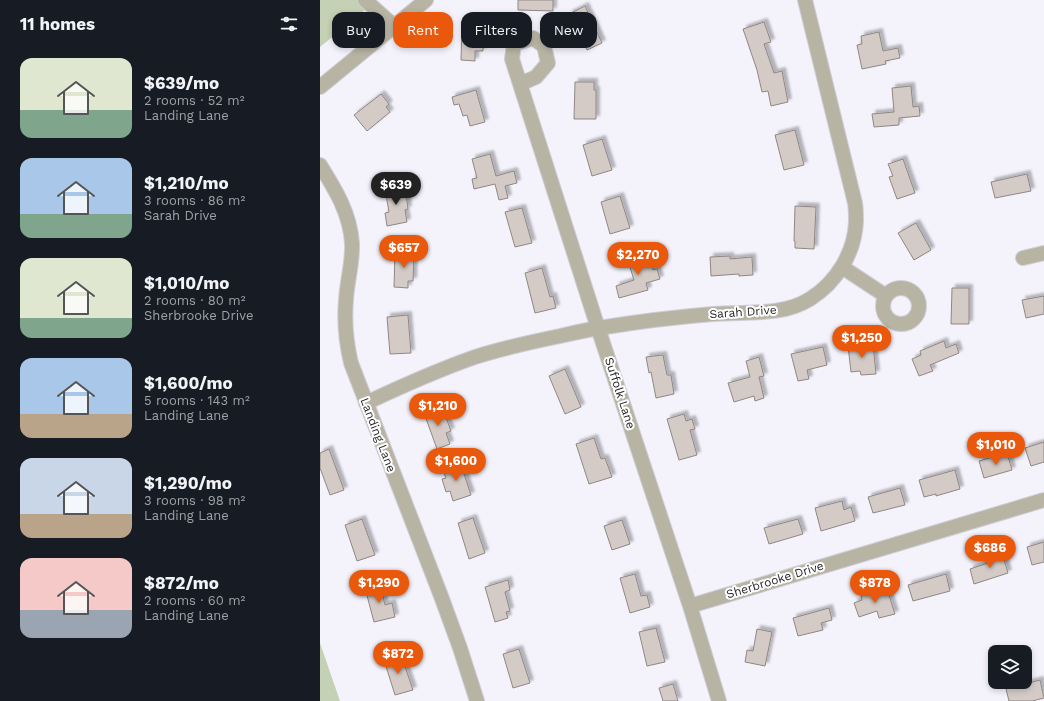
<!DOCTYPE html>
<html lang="en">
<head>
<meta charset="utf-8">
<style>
	body { margin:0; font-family:"Work Sans",sans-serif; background:#242831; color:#f1f3f6; height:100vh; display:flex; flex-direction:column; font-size:15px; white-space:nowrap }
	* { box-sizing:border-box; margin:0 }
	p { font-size:13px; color:#9ea1a6 }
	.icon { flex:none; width:22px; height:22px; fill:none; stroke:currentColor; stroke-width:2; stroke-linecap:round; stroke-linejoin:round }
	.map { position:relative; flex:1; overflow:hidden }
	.sheet { display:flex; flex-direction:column; background:#171b24; width:320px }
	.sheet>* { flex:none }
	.guide { position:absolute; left:12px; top:12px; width:380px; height:36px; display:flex; gap:8px }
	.fabs { position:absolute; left:668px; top:645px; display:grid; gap:8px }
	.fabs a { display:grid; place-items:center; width:44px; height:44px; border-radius:8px; background:#171b24; box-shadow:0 2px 6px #0003; font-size:20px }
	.price { position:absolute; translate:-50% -34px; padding:0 9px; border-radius:14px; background:#ea580c; color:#fff; font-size:13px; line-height:26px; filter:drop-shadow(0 1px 2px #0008) }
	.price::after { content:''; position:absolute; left:50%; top:24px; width:12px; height:9px; margin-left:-6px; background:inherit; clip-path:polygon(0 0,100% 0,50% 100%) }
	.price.current { background:#222; color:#fff }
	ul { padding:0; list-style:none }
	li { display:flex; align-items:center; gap:12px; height:100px; padding:0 20px }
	li span { display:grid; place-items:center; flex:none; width:112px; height:80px; border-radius:12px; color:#555 }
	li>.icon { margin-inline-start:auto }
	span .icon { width:48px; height:48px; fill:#fffc; stroke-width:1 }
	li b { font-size:17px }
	h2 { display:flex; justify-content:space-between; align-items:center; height:48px; padding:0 20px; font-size:17px }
	.pill { padding:0 14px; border-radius:12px; background:#171b24; box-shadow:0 2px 6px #0003; font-size:14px; line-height:36px }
	.pill.current { background:#ea580c; color:#fff }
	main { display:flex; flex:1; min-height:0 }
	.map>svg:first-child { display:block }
</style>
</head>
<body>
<main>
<section class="sheet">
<h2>11 homes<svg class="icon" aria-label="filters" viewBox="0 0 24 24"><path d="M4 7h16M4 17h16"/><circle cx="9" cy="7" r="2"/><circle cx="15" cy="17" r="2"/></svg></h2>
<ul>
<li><span style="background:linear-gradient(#dfe7d0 65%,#7fa58c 0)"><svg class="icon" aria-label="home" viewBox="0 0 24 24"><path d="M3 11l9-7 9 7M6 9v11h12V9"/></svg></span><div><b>$639/mo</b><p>2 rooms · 52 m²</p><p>Landing Lane</p></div></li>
<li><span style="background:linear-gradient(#a9c7e8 70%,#7fa58c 0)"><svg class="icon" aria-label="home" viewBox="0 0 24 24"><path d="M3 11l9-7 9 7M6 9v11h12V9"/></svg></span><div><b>$1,210/mo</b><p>3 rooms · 86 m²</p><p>Sarah Drive</p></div></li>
<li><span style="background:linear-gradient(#dfe7d0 75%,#7fa58c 0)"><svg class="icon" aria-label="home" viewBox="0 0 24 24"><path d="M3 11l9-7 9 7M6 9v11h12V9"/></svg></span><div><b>$1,010/mo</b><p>2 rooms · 80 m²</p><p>Sherbrooke Drive</p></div></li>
<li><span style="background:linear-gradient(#a9c7e8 70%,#b9a48a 0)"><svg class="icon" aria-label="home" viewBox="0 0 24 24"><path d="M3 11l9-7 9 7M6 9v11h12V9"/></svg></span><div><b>$1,600/mo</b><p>5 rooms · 143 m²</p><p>Landing Lane</p></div></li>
<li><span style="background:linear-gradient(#c9d6e8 70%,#b9a48a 0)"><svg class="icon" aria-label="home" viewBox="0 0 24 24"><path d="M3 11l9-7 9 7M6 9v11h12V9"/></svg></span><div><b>$1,290/mo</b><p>3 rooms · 98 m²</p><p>Landing Lane</p></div></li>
<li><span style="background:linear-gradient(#f6c9c9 65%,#9aa5b1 0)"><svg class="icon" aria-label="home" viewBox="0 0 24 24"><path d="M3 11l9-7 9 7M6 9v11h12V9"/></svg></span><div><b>$872/mo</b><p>2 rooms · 60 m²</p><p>Landing Lane</p></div></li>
</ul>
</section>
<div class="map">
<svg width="724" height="701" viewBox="0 0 724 701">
	<defs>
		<filter id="shadow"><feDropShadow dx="3.5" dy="-3.5" stdDeviation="1" flood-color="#0004"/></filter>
	</defs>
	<rect width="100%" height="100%" fill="#f4f3fc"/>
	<!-- green -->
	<path fill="#c5d1b4" d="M0,0H57L0,47Z
		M0,643L20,701H0Z"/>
	<!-- building -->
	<path fill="#d4cbc7" stroke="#8f8783" filter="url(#shadow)" d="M198,0H233V11L198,10Z
		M265,6L282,43L267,50L249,14Z
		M444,22L451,42L444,44L454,73L462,71L468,102L451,106L448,91L442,92L437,70L423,29Z
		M142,25L164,27L163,51H155V61L141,60Z
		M559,32L563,51L578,48L580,58L565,61L566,64L542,69L537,45L542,44L541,36Z
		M255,82H274V90H276V119H254Z
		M591,86L593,107L599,106L600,116L579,118V125L554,127L552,114L574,112L572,88Z
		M156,90L165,122L150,126L147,115L143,116L139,104L134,105L132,97Z
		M61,94L69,104L66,107L70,112L47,131L34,115Z
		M475,130L484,165L464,170L455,135Z
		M282,139L292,170L272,176L263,145Z
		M170,154L176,176L194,171L197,183L185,186L188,198L179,200L175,184L154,189L152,179L157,178L152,159Z
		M583,159L595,193L577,199L569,177L573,176L568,164Z
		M707,174L711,191L675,198L671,182Z
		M80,186L81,194L86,193L88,209L85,210L87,222L67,226L65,213L69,212L65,189Z
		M300,196L310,228L290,234L281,202Z
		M475,206L496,207L494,249L475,248V241H474Z
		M202,208L212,243L195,247L185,212Z
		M596,223L611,250L594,260L578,233Z
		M75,252L94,253L93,281H88V288L74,287Z
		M326,252L330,266H331L333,270L337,269L340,279L326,283L328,290L299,298L296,286L314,280L307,258Z
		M410,256V259L432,257L433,275L419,276V274L391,276L390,257Z
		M222,268L230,297L233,296L236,308L215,313L205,273Z
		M632,288H649V324H631Z
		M724,296V314L706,318L702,300Z
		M88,315L91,353L70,354L67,317Z
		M624,341L626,348L636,344L639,353L610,365L613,371L599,376L592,359L601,355L600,351Z
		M553,344L556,374L541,375L540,371L531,372L528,346Z
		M503,347L507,365L487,370L489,379L478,381L471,354Z
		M343,355L347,375H351L354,394L336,398L331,372L329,373L326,357Z
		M439,357L444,376L439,377L444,398L435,401L434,396L414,402L408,383L430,377L426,361Z
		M245,369L261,407L245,414L229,376Z
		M122,407L131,431L126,433L130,444L117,449L104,413Z
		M364,414L366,421L372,419L375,429L370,430L377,455L359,460L347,419Z
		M274,438L281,459L285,458L292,477L269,484L256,444Z
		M724,442V462L711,466L705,448Z
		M9,449L24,490L10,495L0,468V453Z
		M687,453L692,470L664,478L659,461Z
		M138,462L140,468H142L151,495L133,501L130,491L126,492L122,479L126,478L122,468Z
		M635,470L640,489L616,496V494L604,497L599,480Z
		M580,488L585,505L553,513L548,497Z
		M522,501L524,510L531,507L535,521L501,531L495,508Z
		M153,518L165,553L149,559L138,523Z
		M42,519L55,555L37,561L25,525Z
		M478,519L483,534L449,544L444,528Z
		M302,520L310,544L292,550L284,526Z
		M724,542V562L712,565L707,547Z
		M682,553L688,573L654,584L650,569L671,562L669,557Z
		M315,574L321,596L327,595L330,607L310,613L300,578Z
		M626,574L630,591L593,601L588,585Z
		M188,580L190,590L185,592L190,611L186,612L188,618L175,622L165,587Z
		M60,584L65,605L72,603L75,617L54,622L45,588Z
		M567,589L575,614L559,618L557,611L539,617L534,603L542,600L541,596Z
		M509,608L512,620L501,623L503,630L478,636L473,618Z
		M336,628L345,662L327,666L319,632Z
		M437,629L452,632L445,666L425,662L427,650L433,651Z
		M199,649L210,683L193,688L183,654Z
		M81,655L93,690L75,695L64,660Z
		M720,680L724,698L712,701H689L686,689Z
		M353,684L358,701H343L339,688Z"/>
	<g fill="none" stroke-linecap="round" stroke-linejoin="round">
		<defs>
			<path id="minor" d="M45,0L74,26
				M200,84L216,77L228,63L224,46L213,38L194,44L192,59L278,328L370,606L399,701
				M0,87L106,0
				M0,165C15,189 30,213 32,243C33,262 27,281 26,300C24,322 26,342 31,363L121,596L140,648L157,701
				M703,258L724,253
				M522,267L566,296
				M563 306a18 18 0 1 1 36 0a18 18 0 1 1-36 0Z
				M46,403C82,386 118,370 155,357C183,348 211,342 240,336C253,333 266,330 279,328C316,322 355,317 393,314C426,311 461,317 490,299C517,282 535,252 536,221C536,215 536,209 535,203L485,0
				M370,606L724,500"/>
		</defs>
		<!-- minor casing -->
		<use href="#minor" stroke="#cfced6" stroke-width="16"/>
		<!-- minor -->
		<use href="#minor" stroke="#b8b4a4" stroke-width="14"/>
	</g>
	<g text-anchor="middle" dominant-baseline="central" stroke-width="4" stroke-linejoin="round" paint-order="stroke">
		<!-- street labels -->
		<g font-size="12" fill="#28282b" stroke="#fff">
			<text transform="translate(423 312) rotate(-4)">Sarah Drive</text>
			<text transform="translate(300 393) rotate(72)">Suffolk Lane</text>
			<text transform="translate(58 435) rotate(69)">Landing Lane</text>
			<text transform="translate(455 580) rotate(-17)">Sherbrooke Drive</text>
		</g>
	</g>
</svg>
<div class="fabs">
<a><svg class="icon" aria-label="layers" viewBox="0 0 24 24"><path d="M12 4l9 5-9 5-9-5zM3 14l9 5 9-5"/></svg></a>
</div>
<b class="price current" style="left:76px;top:206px">$639</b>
<b class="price" style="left:84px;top:269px">$657</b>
<b class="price" style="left:318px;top:276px">$2,270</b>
<b class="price" style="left:542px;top:359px">$1,250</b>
<b class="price" style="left:118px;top:427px">$1,210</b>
<b class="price" style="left:676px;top:466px">$1,010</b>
<b class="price" style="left:136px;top:482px">$1,600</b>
<b class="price" style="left:670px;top:569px">$686</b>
<b class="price" style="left:59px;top:604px">$1,290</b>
<b class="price" style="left:555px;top:604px">$878</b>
<b class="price" style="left:78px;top:675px">$872</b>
<div class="guide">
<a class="pill">Buy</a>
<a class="pill current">Rent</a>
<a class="pill">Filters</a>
<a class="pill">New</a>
</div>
</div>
</main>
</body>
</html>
